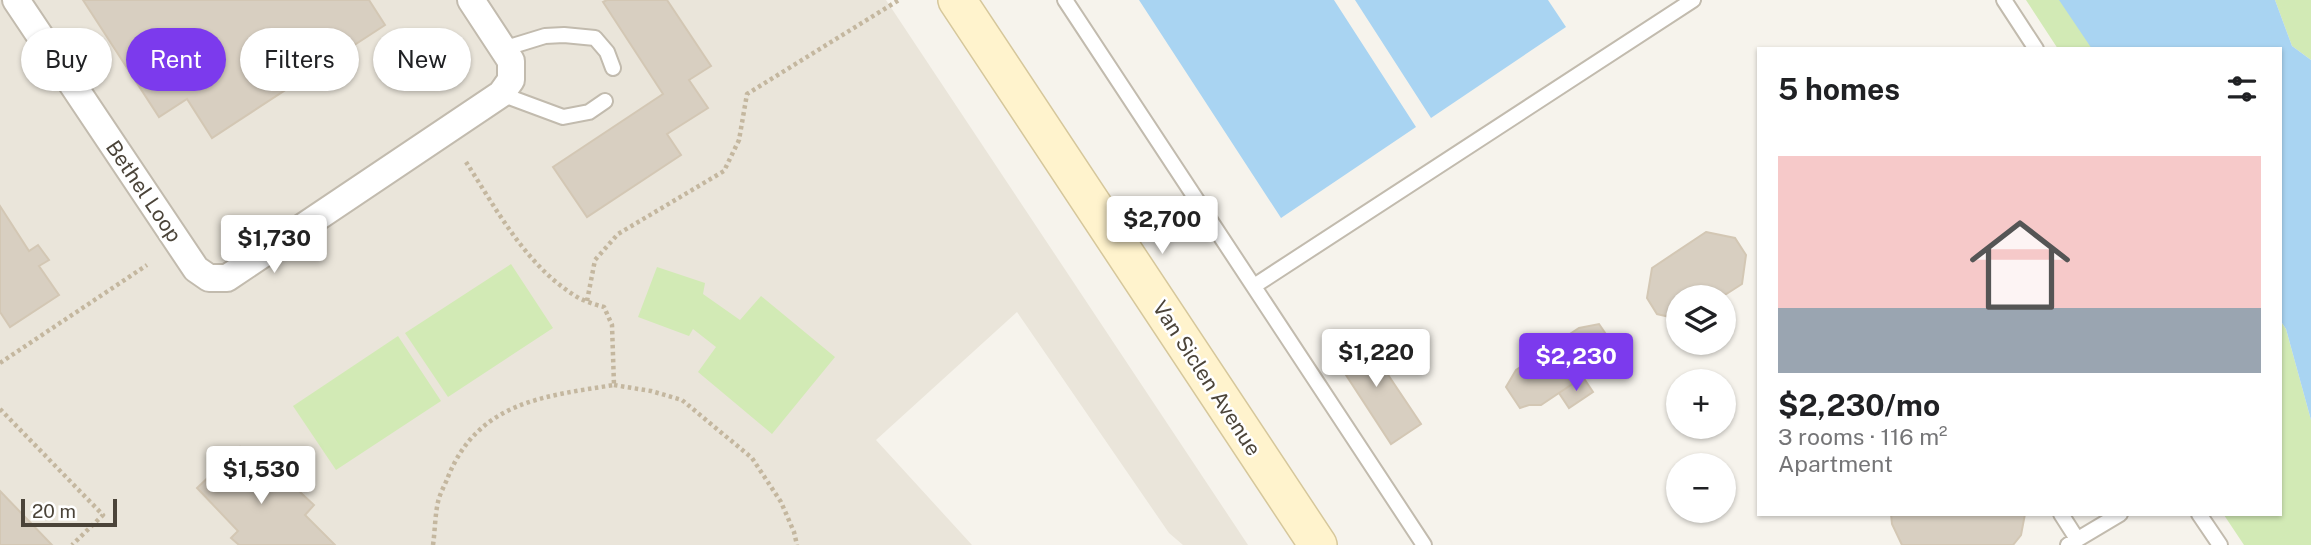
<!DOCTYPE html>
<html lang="en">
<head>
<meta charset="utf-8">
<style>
	body { margin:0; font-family:"Public Sans",sans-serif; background:#f2f2f2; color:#202124; height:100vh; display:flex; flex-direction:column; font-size:26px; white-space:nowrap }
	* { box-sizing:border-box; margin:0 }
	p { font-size:23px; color:#757577 }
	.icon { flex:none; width:38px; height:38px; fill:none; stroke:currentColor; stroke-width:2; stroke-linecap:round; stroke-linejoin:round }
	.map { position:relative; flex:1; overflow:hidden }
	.side { position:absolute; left:1757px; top:47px; width:525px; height:469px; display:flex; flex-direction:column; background:#fff; border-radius:0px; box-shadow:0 2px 5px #0004 }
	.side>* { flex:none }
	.top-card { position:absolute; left:21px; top:28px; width:665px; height:63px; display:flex; gap:14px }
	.fabs { position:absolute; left:1666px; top:285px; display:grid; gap:14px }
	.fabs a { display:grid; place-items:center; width:70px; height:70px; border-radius:50%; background:#fff; box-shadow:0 2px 5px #0004; font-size:35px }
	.scale { position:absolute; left:21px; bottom:18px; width:96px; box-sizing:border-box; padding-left:7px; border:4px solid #4b4439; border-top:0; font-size:19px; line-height:24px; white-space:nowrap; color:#4b4439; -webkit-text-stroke:5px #fff; paint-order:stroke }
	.price { position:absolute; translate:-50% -60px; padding:0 16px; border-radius:7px; background:#fff; color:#222; font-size:23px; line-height:46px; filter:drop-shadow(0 2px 4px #0008) }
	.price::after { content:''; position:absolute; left:50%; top:42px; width:21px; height:16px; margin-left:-10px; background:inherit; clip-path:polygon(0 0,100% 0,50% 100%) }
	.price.on { background:#7c3aed; color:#fff }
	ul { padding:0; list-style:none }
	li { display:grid; align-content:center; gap:14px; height:371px; padding:0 21px }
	li span { display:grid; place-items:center; height:217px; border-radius:0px; color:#555 }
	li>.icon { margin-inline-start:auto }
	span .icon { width:126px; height:126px; fill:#fffc; stroke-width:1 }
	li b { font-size:30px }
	h2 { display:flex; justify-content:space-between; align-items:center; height:84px; padding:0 21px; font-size:30px }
	.chip { padding:0 24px; border-radius:32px; background:#fff; box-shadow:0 2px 5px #0004; font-size:24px; line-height:63px }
	.chip.on { background:#7c3aed; color:#fff }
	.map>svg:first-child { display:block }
</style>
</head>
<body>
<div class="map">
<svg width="2311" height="545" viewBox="0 0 2311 545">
	<rect width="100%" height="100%" fill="#f6f3ec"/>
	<!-- residential -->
	<path fill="#eae5da" d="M0,0H886L1248,545H1183L1169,533L1017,312L876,440L972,545H0Z"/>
	<!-- green -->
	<path fill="#d2eab5" d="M2026,0H2063L2096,49H2058Z
		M2275,0H2311V60L2292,46Z
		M511,264L553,328L448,397L405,333Z
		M657,267L705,283L703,294L740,320L761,296L835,357L772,434L698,372L716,347L693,329L689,336L638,317Z
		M2280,320L2286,329L2311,420V545H2244L2224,515L2280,514Z
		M398,336L441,401L336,470L293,406Z"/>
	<!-- water -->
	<path fill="#a9d4f2" d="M1139,0H1334L1416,127L1281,218Z
		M1355,0H1548L1566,27L1431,118Z
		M2059,0H2275L2292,46L2311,60V420L2286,329L2280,320V49H2092Z"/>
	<!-- building -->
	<path fill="#d8cfc1" stroke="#d3c7b4" stroke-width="2" d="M83,0H369L385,25L212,138L187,99L159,117Z
		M607,0H667L711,66L689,80L708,108L667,134L681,155L587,217L553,167L663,94L603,2Z
		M0,206L29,251L38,245L49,260L39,266L59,295L10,327L0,312Z
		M1706,232L1735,238L1746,255L1742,284L1720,298H1678V319L1657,314L1647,298L1652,268Z
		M1599,324L1614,346L1599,366L1541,405H1529L1520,408L1506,387L1516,370L1579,328Z
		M1360,333L1421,424L1391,444L1331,352Z
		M1583,377L1593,392L1569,408L1559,393Z
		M240,447L280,488L287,480L314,505L305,515L335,545H239L231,538L238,531L197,488Z
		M0,491L52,545H0Z
		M1891,514H2025L2021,535L2013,545H1902L1892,524Z"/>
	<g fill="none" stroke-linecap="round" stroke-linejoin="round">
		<defs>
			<path id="lane" d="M1065,0L1424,545
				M2004,0L2036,49
				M503,49L545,36L564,35L595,38L607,52L613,68
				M501,94L563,117L589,112L605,101
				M1254,286L1693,0
				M2061,514L2077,539
				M2199,514L2220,545
				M2068,545L2120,514"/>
			<path id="street" d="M16,0L196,269L209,278H227L501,94L511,80V61L471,0"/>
			<path id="secondary" d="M957,0L1318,545"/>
		</defs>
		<!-- lane casing -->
		<use href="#lane" stroke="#c2bbae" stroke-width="18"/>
		<!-- street casing -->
		<use href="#street" stroke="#c2bbae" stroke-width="30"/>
		<!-- secondary casing -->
		<use href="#secondary" stroke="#d6c79b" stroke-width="40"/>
		<!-- path -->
		<path stroke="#c4b79f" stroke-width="4.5" stroke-dasharray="3.5 3.5" stroke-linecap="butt" d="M587,301L595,260L618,234L724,171L739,140L747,94L899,0
			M0,363L147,265
			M614,385L651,391L682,400L752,458L781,502L794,532L797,545
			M0,409L103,515L72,545
			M433,545C435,531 435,515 438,502C440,493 445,485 448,477C478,402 544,396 614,385L612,325L604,307C596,305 587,302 579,298C527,268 497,210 466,162"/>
		<!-- lane -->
		<use href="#lane" stroke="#fff" stroke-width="14"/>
		<!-- street -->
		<use href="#street" stroke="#fff" stroke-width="26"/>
		<!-- secondary -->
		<use href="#secondary" stroke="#fff3cd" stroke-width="37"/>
	</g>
	<g text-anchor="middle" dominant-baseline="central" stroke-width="5" stroke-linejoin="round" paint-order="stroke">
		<!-- street labels -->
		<g font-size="21" fill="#4b4439" stroke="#fff">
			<text transform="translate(144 191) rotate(56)">Bethel Loop</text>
			<text transform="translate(1207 378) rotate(57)">Van Siclen Avenue</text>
		</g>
	</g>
</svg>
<div class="fabs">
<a><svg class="icon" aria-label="layers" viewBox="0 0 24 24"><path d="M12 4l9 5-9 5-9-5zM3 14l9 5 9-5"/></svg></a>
<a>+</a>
<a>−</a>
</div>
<div class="scale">20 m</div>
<b class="price" style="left:1162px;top:256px">$2,700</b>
<b class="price" style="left:274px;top:275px">$1,730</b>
<b class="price" style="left:1376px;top:389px">$1,220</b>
<b class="price on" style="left:1576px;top:393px">$2,230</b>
<b class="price" style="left:261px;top:506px">$1,530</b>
<div class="top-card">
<a class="chip">Buy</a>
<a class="chip on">Rent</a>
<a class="chip">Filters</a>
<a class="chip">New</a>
</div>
<section class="side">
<h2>5 homes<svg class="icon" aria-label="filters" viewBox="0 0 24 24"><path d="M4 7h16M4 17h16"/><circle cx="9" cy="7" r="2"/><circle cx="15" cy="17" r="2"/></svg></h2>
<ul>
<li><span style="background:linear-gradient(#f6c9c9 70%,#9aa5b1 0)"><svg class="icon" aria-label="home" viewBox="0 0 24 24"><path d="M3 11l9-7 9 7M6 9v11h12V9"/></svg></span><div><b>$2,230/mo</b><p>3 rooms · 116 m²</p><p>Apartment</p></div></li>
</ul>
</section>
</div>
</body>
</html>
